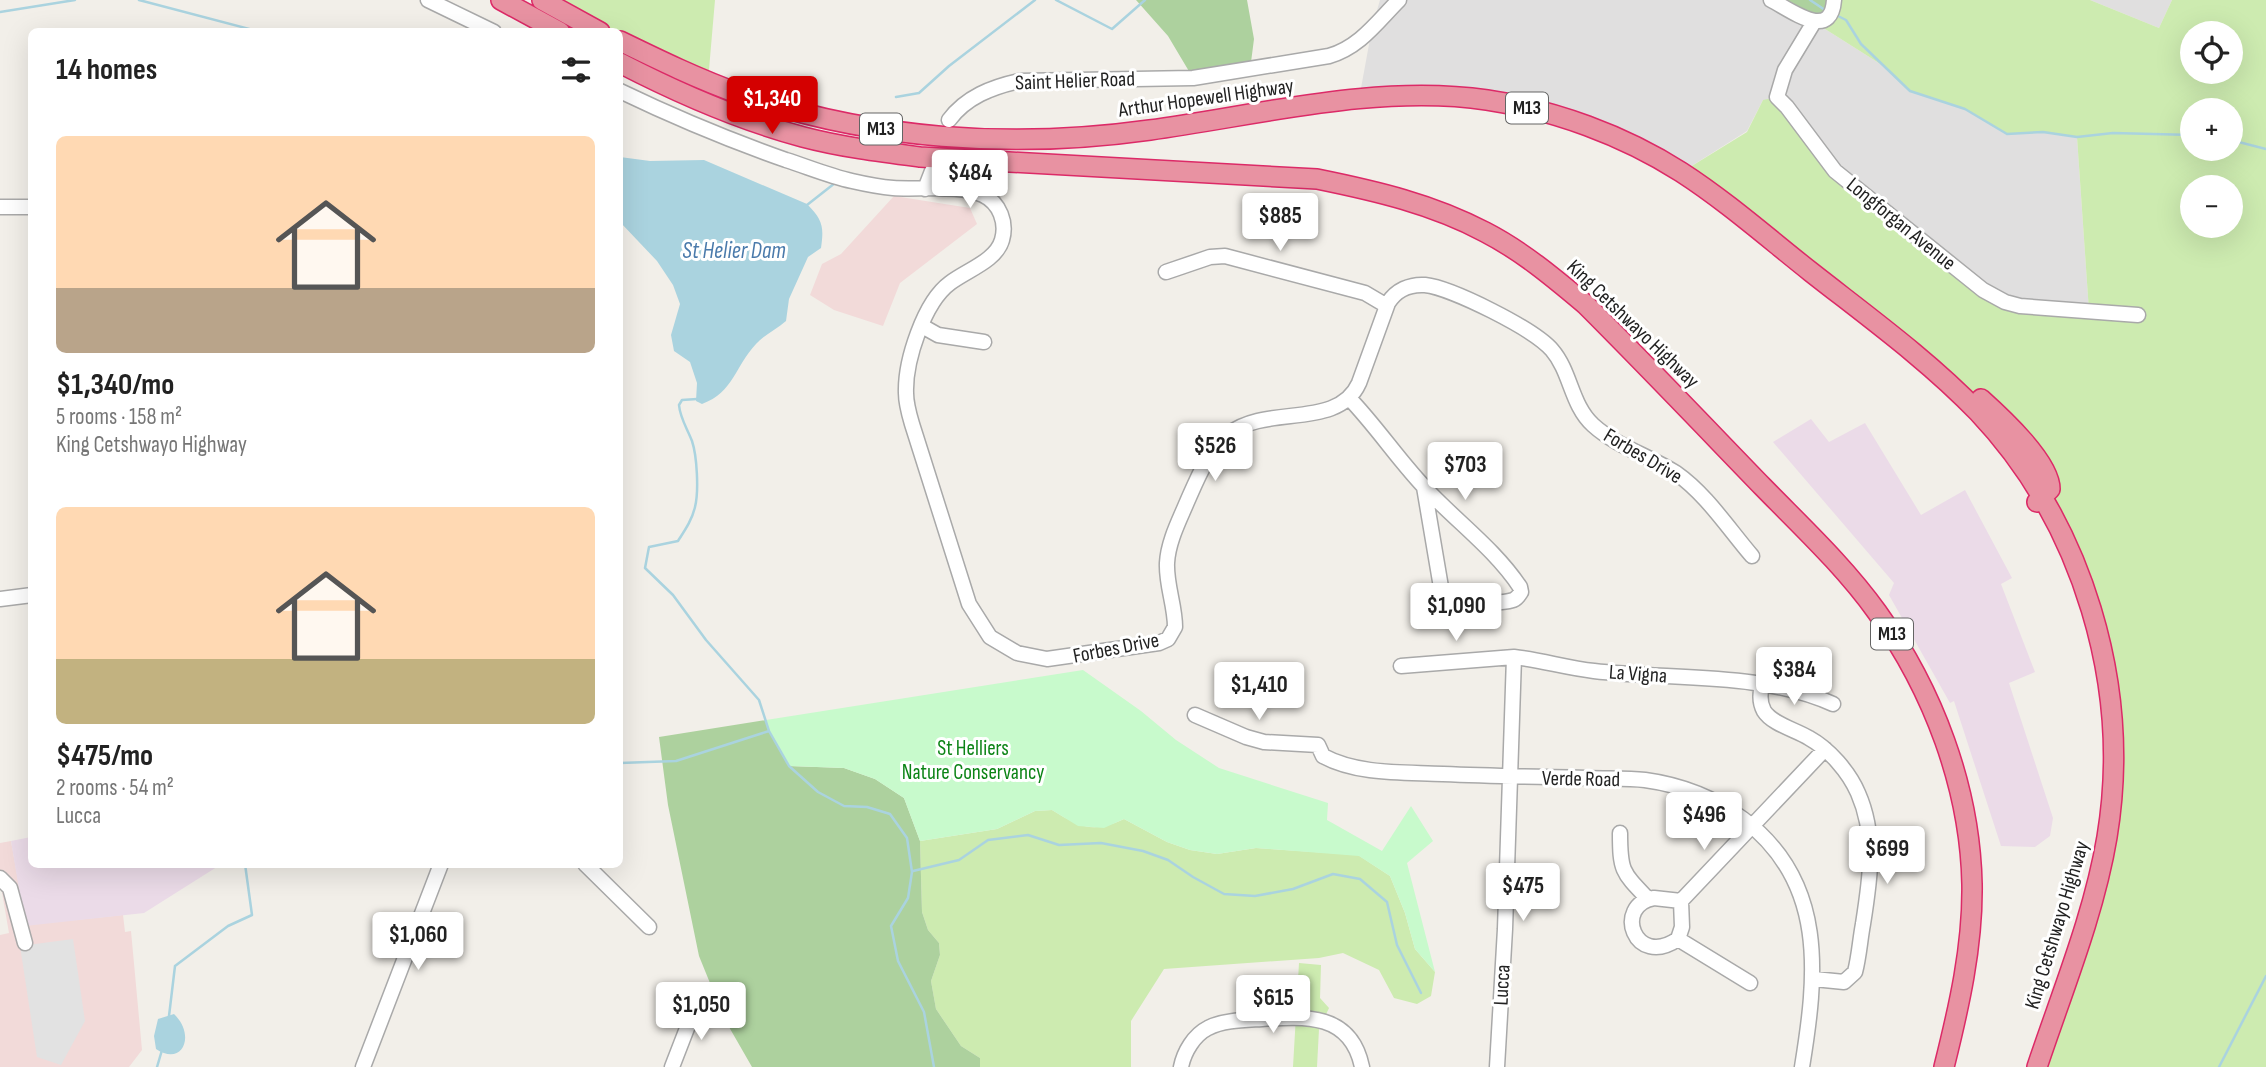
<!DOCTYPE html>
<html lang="en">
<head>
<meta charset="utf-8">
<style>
	body { margin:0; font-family:"Sofia Sans Condensed",sans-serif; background:#f6f6f6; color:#222; height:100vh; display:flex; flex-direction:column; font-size:26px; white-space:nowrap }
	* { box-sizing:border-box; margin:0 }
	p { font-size:23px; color:#767676 }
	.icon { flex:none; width:38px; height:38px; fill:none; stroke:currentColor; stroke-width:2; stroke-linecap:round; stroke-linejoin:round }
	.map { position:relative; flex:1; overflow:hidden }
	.drawer { position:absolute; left:28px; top:28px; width:595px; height:840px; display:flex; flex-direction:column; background:#fff; border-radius:10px; box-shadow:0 7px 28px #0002 }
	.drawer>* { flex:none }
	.fabs { position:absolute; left:2180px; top:21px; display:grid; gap:14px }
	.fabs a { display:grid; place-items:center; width:63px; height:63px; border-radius:50%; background:#fff; box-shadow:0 7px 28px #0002; font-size:35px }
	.price { position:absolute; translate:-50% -60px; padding:0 16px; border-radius:7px; background:#fff; color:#222; font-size:23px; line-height:46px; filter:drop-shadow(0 2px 4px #0008) }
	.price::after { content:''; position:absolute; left:50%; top:42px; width:21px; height:16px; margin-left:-10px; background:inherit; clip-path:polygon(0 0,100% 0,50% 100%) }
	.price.active { background:#d40000; color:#fff }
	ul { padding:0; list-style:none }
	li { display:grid; align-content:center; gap:14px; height:371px; padding:0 28px }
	li span { display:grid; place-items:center; height:217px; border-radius:10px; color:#555 }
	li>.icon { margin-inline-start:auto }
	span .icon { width:126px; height:126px; fill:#fffc; stroke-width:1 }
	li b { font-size:30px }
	h2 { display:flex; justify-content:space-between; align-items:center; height:84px; padding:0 28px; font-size:30px }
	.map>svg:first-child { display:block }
</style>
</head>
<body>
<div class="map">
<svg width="2266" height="1067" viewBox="0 0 2266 1067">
	<rect width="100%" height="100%" fill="#f2efe9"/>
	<!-- residential -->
	<path fill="#e0dfdf" d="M1380,0H1771L1814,22L1882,65L1910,91L1965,109L2007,134L2043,132L2077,137L2089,311L2034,308L1983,290L1763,100L1747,131L1682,172L1539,110L1359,99L1372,28Z
		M2090,0H2172L2159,28Z"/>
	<!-- commercial -->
	<path fill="#f2dad9" d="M894,196L970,208L977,224L900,283L883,326L834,310L810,295L822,264L841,254Z
		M11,841L26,925L123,915L125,932L131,931L142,1050L129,1067H0V935L9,933L0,881V843Z"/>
	<!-- industrial -->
	<path fill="#ebdbe8" d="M1811,419L1829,442L1865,423L1921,515L1965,490L2012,578L2001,584L2035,672L2009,683L2053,818L2050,836L2035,847L2001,846L1954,701L1950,703L1889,595L1894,583L1773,442Z
		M31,837L32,864L220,865L144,913L25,926L11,841Z"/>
	<!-- grass -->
	<path fill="#cdebb0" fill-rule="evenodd" d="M542,0H715L708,81L620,32L600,31Z
		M1834,0H2090L2159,28L2172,0H2266V1067H2037L2099,878L2112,719L2073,560L1979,414L1682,172L1747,132L1763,100L1777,97L1827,160L1993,295L2089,311L2077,137L2043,132L2007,134L1965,109L1910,91L1882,65L1814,22ZM2193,33H2231V72H2193ZM2193,110H2231V149H2193ZM2193,187H2231V226H2193Z
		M1052,810C1080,827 1092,834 1124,819L1167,842L1190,850L1217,854L1256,848L1358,855L1390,876L1405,913L1415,949L1435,972L1431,996L1417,1004L1394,998L1379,970L1343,953L1319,958L1164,969L1131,1021V1067H980V1058L961,1046L936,1009L931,981L940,955L939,943L928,930L922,912L920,841L997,829L1035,811Z
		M1299,963L1321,965L1320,998L1329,1008L1319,1029L1317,1067H1293Z"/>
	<!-- forest -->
	<path fill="#add19e" d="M1136,0H1247L1254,39L1250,70L1193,78L1168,36Z
		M1771,0H1834L1826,19Z
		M766,720L769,731L789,766L844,768L875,779L904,798L920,841L922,912L928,930L939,943L940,955L931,981L936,1009L961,1046L980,1058V1067H752L725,1020L699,956L668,805L659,737Z"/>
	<!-- park -->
	<path fill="#c8facc" d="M1083,670L1141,711L1176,740L1219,768L1328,803L1327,820L1382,851L1411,806L1433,841L1407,863L1435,972L1415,949L1405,913L1390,876L1359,856L1256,848L1217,854L1190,850L1167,842L1124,819L1104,828L1078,826L1052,810L1035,811L997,829L920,841L904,798L875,779L844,768L789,766L769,731L766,720Z"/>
	<!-- parking -->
	<path fill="#e2e2e2" d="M73,939L85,1021L61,1065L37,1057L20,946Z"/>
	<!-- water -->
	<path fill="#aad3df" d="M620,157L650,161L704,160L807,204C823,220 824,227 821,248L808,257L789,299L786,321C777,329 764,335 756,344C735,366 734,392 702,404L696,401L697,383L690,362L674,351L671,335L680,304L673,285L657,261L620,222Z
		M174,1014C196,1035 183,1067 156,1049L154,1036L158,1019Z"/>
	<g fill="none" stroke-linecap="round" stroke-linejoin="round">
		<!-- stream -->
		<path stroke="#aad3df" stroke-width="2.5" d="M139,0L261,32
			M1056,0L1112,29L1145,0
			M1810,0L1825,10
			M0,12L75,0
			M1834,14L1846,20L1861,44L1910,91L1965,109L2007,134L2043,132L2077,137L2113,133L2193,135
			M896,97L919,93L949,66L1035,0
			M2231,140L2266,149
			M807,205L835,183
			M697,399L682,400L679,405C680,418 687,428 692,441C697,456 699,491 695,507C692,520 685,530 678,541L649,547L645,568L673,595L706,640L759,700L769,731L789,766L818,792L844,806L867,807L890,814L907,838L912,872L908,898L891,926L898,961L924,1012L934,1067
			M620,763L676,761L769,731
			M913,871L959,860L988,840L1028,835L1059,845L1101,843L1143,851L1168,860L1193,877L1224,894L1255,896L1293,889L1333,874L1360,879L1387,902L1397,945L1421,993
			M169,1016L175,966L228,926L252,915L245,864
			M157,1067L162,1050
			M2219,1067L2266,976"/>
		<defs>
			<path id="minor" d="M428,0L494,32
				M1771,0C1791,10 1831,42 1834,0
				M1814,22L1785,70L1777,97L1787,107L1835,171L1983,290L2005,302L2020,306L2138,315
				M620,91C674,117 729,140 786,160C808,167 829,176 852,181C865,184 880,187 893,188C919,190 960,184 983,195C1000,203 1007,223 1002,240C996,261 967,270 950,283C924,302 905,361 906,393C906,403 909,414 912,424L969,604L990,637L1017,653L1047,659L1159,643L1168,639L1175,627C1175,605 1166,585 1167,563C1168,542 1179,521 1187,502C1198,477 1208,451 1229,434C1267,404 1338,430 1359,383L1388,303C1396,290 1410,284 1425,285C1452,288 1534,329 1552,350C1571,372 1571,405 1593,425C1616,446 1649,456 1676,473C1706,494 1728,528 1752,556
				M949,120C966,97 992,87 1019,81L1193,78L1329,56C1360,47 1377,22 1399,0
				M925,189L932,171
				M0,207H32
				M1166,272L1210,257L1225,256L1365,293L1387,306
				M922,326L938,335L984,342
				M1349,398C1378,428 1401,464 1430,493C1460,524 1496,551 1520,587L1521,592C1518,596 1518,598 1513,600C1502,604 1453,604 1443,599L1424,487
				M0,599L32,595
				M1401,666L1514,657
				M1762,685C1760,693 1759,702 1764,711C1772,724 1796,730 1809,738C1829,749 1849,772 1858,793C1877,836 1870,880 1863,924C1860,940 1859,957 1855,972L1844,982L1814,979
				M1195,715L1246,737L1264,742L1318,745L1323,756C1358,775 1405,772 1443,774C1491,776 1539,777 1587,778C1606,779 1626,778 1645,780C1682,785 1713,797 1743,819C1827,882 1817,975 1802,1067
				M1620,833C1620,871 1622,872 1648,899
				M585,864L649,927
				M0,878L10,888L25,943
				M1654,898L1681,901L1682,927L1678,939C1634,969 1613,905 1654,898Z
				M1681,901L1825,749
				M1678,939L1750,983
				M363,1067L441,864
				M672,1067L696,1005
				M1181,1067C1184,1052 1194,1035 1208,1028C1223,1020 1245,1020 1262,1019C1305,1016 1351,1013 1362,1067
				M1497,1067L1505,929L1514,657C1541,660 1567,668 1594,671C1669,680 1764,672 1833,704"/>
			<path id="highway" d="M501,0L560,32
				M542,0L600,32
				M620,41C659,60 698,79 740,94C870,140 1014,149 1150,130C1259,115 1377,84 1487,100C1554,110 1623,135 1681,172C1726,201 1768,238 1811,272C1867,316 1928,360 1978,412C2083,523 2132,686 2107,837C2094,915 2062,992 2037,1067
				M620,63C678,93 739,120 803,137C841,147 881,152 920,157L1317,179C1376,191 1432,204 1485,232C1522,251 1554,278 1585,304C1645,364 1704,426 1763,487C1802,527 1844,566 1877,612C1933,690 1970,787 1972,884C1973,946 1959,1007 1944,1067
				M1981,399C2001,417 2050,462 2050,489L2037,502"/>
		</defs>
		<!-- minor casing -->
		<use href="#minor" stroke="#a9a9a9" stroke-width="17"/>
		<!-- highway casing -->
		<use href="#highway" stroke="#dc2a67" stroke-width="22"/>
		<!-- minor -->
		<use href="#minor" stroke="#fff" stroke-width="14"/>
		<!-- highway -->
		<use href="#highway" stroke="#e892a2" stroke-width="19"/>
	</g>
	<g text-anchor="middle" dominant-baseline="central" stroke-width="6" stroke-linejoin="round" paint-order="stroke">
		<!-- shield labels -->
		<g fill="#fff" stroke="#646464" stroke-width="2">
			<rect x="1506" y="92.5" width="42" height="31" rx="5"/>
			<rect x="860" y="113.5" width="42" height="31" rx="5"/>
			<rect x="1871" y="618.5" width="42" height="31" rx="5"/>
		</g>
		<g font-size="19" font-weight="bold" fill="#222">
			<text x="1527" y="108">M13</text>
			<text x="881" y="129">M13</text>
			<text x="1892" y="634">M13</text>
		</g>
		<!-- street labels -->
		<g font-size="21" fill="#222" stroke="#fff">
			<text transform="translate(1075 81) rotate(-2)">Saint Helier Road</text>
			<text transform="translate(1206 98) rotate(-8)">Arthur Hopewell Highway</text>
			<text transform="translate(1901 224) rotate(39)">Longforgan Avenue</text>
			<text transform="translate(1633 324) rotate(44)">King Cetshwayo Highway</text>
			<text transform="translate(1643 456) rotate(31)">Forbes Drive</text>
			<text transform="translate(1116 648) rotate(-11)">Forbes Drive</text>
			<text transform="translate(1638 674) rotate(4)">La Vigna</text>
			<text transform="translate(1581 779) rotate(1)">Verde Road</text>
			<text transform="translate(2057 925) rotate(-73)">King Cetshwayo Highway</text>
			<text transform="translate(1502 985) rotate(-87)">Lucca</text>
		</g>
		<!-- park labels -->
		<g font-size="21" fill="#0c8416" stroke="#fff">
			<text x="973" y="748">St Helliers<tspan x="973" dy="24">Nature Conservancy</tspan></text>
		</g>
		<!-- water labels -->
		<g font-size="23" font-style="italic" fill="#4a7aab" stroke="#fff">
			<text x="734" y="251">St Helier Dam</text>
		</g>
	</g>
</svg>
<div class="fabs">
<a><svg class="icon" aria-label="locate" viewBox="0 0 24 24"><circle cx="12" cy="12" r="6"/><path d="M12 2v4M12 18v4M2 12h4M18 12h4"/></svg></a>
<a>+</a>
<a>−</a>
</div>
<b class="price active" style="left:772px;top:136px">$1,340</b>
<b class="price" style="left:970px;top:210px">$484</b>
<b class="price" style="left:1280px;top:253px">$885</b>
<b class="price" style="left:1215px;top:483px">$526</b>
<b class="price" style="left:1465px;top:502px">$703</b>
<b class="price" style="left:1456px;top:643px">$1,090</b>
<b class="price" style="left:1794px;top:707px">$384</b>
<b class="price" style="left:1259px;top:722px">$1,410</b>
<b class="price" style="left:1704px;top:852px">$496</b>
<b class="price" style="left:1887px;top:886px">$699</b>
<b class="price" style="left:1523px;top:923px">$475</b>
<b class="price" style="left:418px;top:972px">$1,060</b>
<b class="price" style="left:1273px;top:1035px">$615</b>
<b class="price" style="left:701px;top:1042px">$1,050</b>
<section class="drawer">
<h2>14 homes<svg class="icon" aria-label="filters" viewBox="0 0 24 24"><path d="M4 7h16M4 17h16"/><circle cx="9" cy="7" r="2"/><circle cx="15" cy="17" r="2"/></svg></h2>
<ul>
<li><span style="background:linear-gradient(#ffd9b3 70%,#b9a48a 0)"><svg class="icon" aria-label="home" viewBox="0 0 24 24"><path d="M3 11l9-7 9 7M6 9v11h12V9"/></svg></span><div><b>$1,340/mo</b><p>5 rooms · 158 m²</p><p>King Cetshwayo Highway</p></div></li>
<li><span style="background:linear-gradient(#ffd9b3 70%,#c2b280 0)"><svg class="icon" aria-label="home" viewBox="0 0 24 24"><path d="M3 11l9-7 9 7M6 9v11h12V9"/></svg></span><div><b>$475/mo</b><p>2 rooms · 54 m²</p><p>Lucca</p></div></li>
</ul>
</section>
</div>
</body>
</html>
